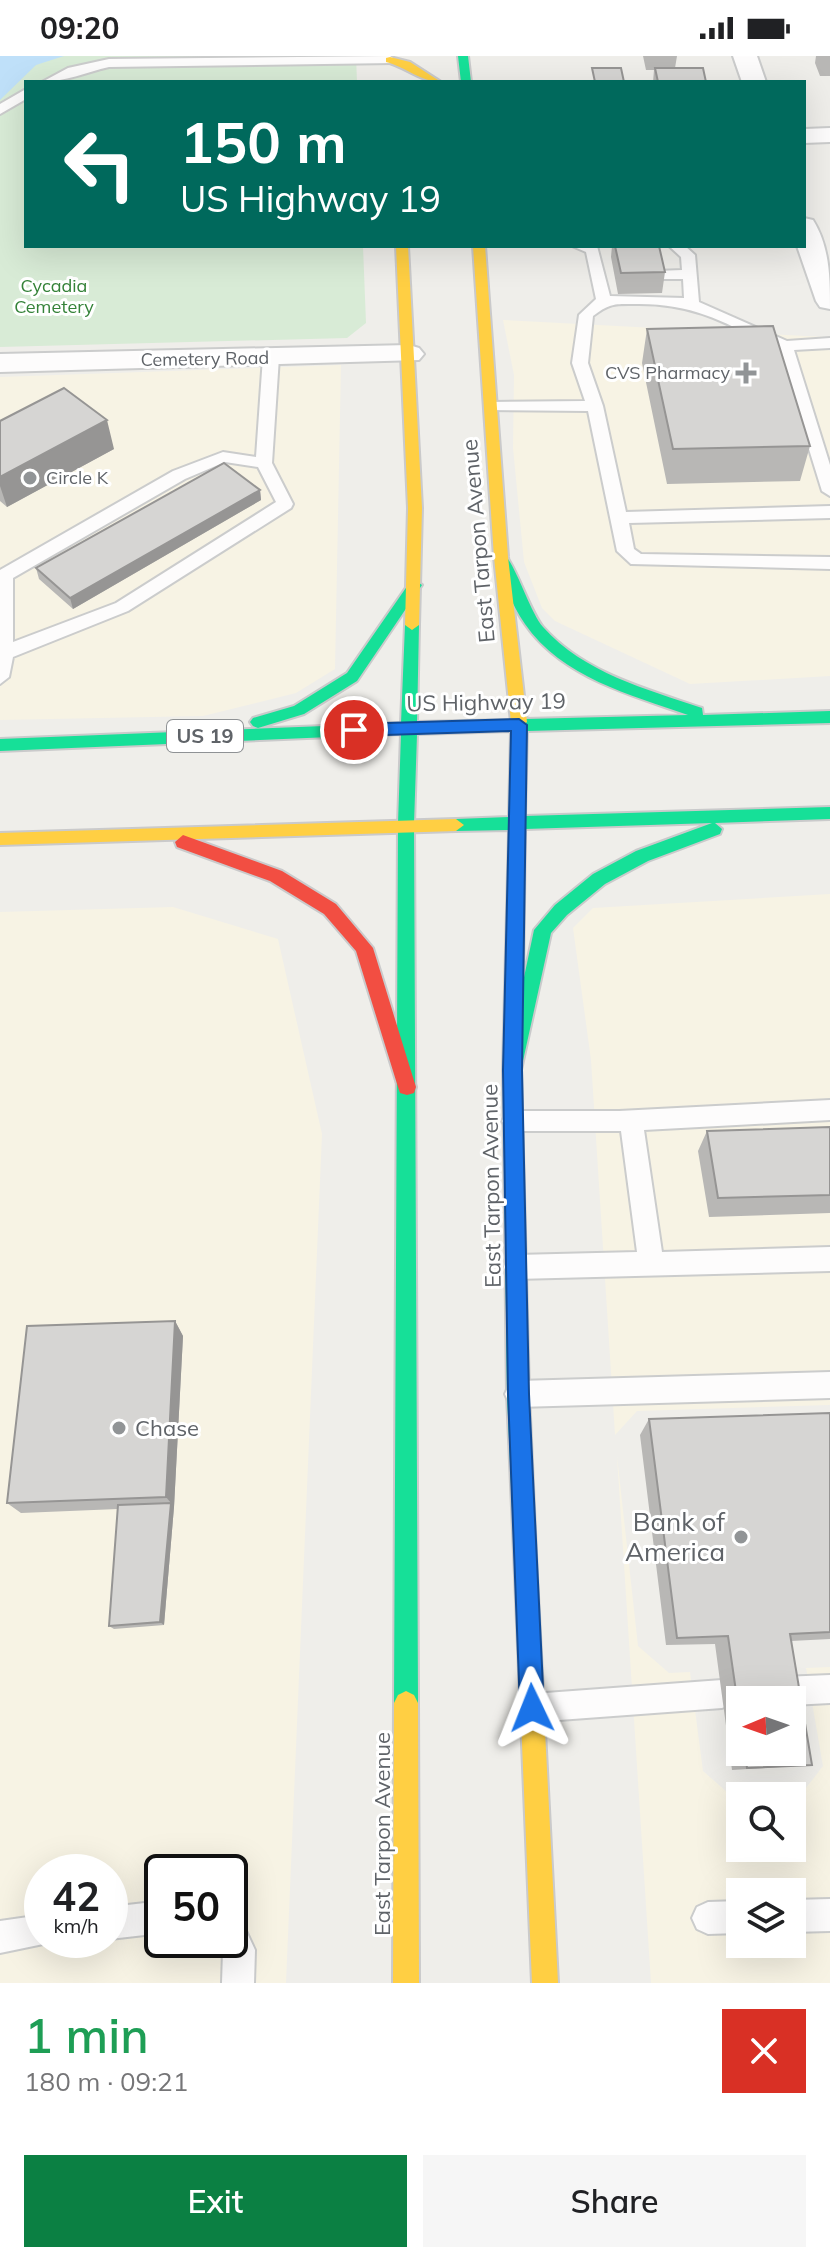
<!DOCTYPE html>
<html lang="en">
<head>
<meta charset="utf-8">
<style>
	:root { --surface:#fff; --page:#f6f6f6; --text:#202124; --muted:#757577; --accent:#0b8043 }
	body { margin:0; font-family:Mulish,sans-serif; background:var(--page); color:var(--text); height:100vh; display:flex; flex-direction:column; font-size:30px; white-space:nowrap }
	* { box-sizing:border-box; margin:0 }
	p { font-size:26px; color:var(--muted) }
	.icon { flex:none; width:44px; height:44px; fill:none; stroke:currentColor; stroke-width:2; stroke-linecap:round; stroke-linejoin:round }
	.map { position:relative; height:1927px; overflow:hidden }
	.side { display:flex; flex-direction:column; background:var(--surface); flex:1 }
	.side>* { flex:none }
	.guide { position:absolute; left:24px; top:24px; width:782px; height:168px; border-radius:0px; box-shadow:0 8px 32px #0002; background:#00695c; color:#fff; overflow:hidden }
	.needle { width:52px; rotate:268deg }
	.fabs { position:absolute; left:726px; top:1630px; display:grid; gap:16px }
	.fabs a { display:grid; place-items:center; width:80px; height:80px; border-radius:0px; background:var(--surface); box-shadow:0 8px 32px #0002; font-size:40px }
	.speed { position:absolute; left:24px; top:1798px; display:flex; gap:16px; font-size:40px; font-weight:700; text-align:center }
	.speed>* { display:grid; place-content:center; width:104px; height:104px; border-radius:50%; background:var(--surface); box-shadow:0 8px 32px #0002; line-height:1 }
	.speed small { font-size:20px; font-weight:400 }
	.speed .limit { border:4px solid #111; border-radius:12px; background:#fff; color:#111 }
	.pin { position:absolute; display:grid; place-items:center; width:68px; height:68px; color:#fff; margin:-34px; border:4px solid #fff; border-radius:50%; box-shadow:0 2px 8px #0007 }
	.me { position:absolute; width:88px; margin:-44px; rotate:358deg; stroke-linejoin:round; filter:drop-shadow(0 0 6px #0008) }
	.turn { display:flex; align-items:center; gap:28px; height:168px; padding:0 24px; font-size:36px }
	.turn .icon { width:104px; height:104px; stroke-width:2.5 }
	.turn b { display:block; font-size:56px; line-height:68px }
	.round { display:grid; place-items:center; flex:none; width:84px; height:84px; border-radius:0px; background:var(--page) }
	.headline { display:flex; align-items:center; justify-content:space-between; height:136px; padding:0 24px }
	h1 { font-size:48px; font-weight:600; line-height:60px; color:#1e9e55 }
	.primary-button { display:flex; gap:16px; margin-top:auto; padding:16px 24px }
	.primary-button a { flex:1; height:92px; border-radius:0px; background:var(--accent); color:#fff; font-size:32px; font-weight:600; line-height:92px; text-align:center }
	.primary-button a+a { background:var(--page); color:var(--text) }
	.status { display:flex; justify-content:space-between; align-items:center; height:56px; padding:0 40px; background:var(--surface); direction:ltr }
	.status svg { height:22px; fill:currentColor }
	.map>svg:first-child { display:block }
</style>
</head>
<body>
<div class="status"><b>09:20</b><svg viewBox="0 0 49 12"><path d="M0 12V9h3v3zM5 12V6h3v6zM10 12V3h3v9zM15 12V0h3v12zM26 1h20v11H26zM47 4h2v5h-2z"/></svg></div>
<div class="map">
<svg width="830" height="1927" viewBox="0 0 830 1927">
	<rect width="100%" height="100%" fill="#efeeea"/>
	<path fill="#f7f3e4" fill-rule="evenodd" d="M503 264 825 281 830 296V620L690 628 555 565 542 552 524 506 513 392 514 319Z
		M341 309 335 613 296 637 203 660 0 664V321Z
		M830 838V1349L637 1355 615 1379 591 1004 573 872 593 852Z
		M173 851 278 883 322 1078 286 1927H0V856ZM42 1816H110V1884H42ZM162 1816H230V1884H162Z
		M617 1400 638 1590 669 1617 690 1616 703 1715 736 1744 740 1743V1792H792V1741H799L823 1710 806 1612 830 1611V1927H651ZM740 1836H792V1888H740Z"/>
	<path fill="#d8ebd6" d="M0 0H356L357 26H26V190H363L366 267 347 282 0 291Z"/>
	<path fill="#bfe0f9" d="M0 0H64L36 9 0 44Z"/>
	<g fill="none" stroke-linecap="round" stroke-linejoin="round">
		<g stroke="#cbcccc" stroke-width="4">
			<path id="lane" d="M390 0 396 4 394 7 109 11C87 16 64 26 42 26L68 12 109 3Z
				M26 33V43L0 58V48Z
				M572 190H597L610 240 684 242 683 223H657L650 219 657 215 682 214 681 201 669 190H685L695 199 699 246 787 285 830 282V292L794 294 830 409V440L822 435 778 293C727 268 697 248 639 248 616 248 611 246 593 260L588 307 603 350 626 456 830 450V462L629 467 634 493 641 498 830 501V513L631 508 617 495 588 355 485 354V348L491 346 585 345 572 307 579 259 596 243 586 196Z
				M271 296 279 301 272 407 293 448 291 452 128 555 13 601 9 621 0 628V514L173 415 223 396 256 401 263 301ZM225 406 258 411 276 446 116 547 13 586V522L185 423Z
				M830 1044V1064L644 1074 662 1196 830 1191V1215L516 1223 507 1219 504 1211 507 1203 516 1199 637 1196 621 1075H514L506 1072 502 1065 506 1058 514 1055H619Z
				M830 1316V1342L518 1351 509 1347 505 1338 509 1329 518 1325Z
				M830 1619V1647L792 1649V1644H771L768 1635 772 1625 782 1621Z
				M722 1624 732 1628 736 1638 732 1648 722 1652 532 1666 522 1662 518 1652 522 1642 532 1638Z
				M830 1843V1875L792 1876V1844Z
				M162 1845V1877L110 1883V1851Z
				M740 1845V1877L708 1878 697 1873 692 1862 697 1851 708 1846Z
				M42 1859V1884L53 1886 0 1897V1865Z
				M230 1859 241 1864 255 1894 254 1927H222L223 1895 218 1884H230Z"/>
		</g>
		<g stroke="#cbcccc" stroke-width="4">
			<path id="street" d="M733 0H757L766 26H742Z
				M830 72V86L804 87V73Z
				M804 162 813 164C830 191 830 223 830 253L820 251 816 245 797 190H804Z
				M409 289 419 292 424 298 419 304 0 316V298Z"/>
		</g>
		<g stroke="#cacacb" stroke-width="4">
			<path id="fast" d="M458 0H468L471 26H461Z
				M501 496C514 502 529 555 543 571 584 617 646 633 702 652L703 659 830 655V667L527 675 525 760 830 751V763L715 767 722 773 720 778 648 805 605 828 567 859 551 877 521 1014 529 1338 537 1520 534 1528 526 1531 518 1528 515 1520 507 1338 503 1014 509 774 456 775 448 769 456 763 509 761 511 675 417 678 414 768 418 1647 414 1655 406 1659 398 1655 394 1647 398 768 401 678 0 695V683L401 667 405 569 412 564 419 569 417 666 513 664 519 660 525 663 688 659C631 639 561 621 525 568 511 548 503 524 494 501ZM712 767 636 795 593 818 555 849 534 874 523 926 525 773Z
				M415 524 422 529 357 625 304 658 258 672 253 670 250 666 253 662 294 650 347 617 410 526Z"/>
		</g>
		<g stroke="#cacacb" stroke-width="4">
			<path id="slow" d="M390 1 410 6 441 26C421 26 406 11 386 6V2Z
				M396 190H408L422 452 419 569 412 574 405 569 408 452Z
				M473 190H485L508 501 527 666 519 672 511 666 494 501Z
				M456 763 464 769 456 775 0 789V777Z
				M526 1509 534 1512 537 1520 558 1927H532L515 1520 518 1512Z
				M406 1635 414 1639 418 1647 419 1927H393L394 1647 398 1639Z"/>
		</g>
		<g stroke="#cacacb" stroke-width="4">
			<path id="jam" d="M183 779 282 815 336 848 373 892 416 1031 414 1037 407 1039 400 1037 398 1031 356 895 324 858 270 825 177 791 175 786Z"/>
		</g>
		<use href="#lane" fill="#fdfcfc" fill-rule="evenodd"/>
		<use href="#street" fill="#fdfcfc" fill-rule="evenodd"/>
		<use href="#fast" fill="#16e098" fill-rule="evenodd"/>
		<use href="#slow" fill="#ffcf43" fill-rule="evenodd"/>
		<use href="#jam" fill="#f24e42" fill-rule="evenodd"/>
	</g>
	<path fill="#b8b7b5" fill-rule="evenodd" d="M643 0H677L675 12 706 26H653L654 14H646Z
		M816 0H830V20H820L815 7Z
		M612 190H659L665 216 662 237 618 238 611 201Z
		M647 273 810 390 800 425 667 428 642 307Z
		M0 365 114 393 7 451 0 445Z
		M260 434 261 444 73 553 39 523 36 512Z
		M830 1071V1157L709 1161 698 1095 707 1075Z
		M175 1265 183 1280 174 1451 164 1569 114 1573 109 1570 118 1453 21 1457 7 1447Z
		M830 1357V1583L791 1585 812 1709 732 1714 715 1588 666 1589 640 1379 649 1363ZM740 1644 792 1696H740Z"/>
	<path fill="#969594" d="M107 364 114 393 7 451 0 430V421Z
		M260 434 261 444 73 553 70 542Z
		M175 1265 183 1280 174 1451 164 1569 160 1566 171 1447 166 1441Z"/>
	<path fill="#d6d5d3" stroke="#969594" stroke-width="2" d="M592 12H621L624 26H595Z
		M655 12H703L706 26H658Z
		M615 190H659L665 216 621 217Z
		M773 270 810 390 673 393 647 273Z
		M64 332 107 364 0 421V365Z
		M224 407 260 434 70 542 36 512Z
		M830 1071V1139L718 1142 707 1075Z
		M175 1265 166 1441 7 1447 27 1270Z
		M830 1357V1576L790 1578 812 1709 747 1712 745 1696H792V1644H740V1663L728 1580 677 1582 649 1363Z
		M171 1447 160 1566 109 1570 118 1449Z"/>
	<path fill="#1a73e8" stroke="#114b97" stroke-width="2" d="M519 663 527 669 522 1014 529 1338 544 1652 541 1661 532 1664 524 1661 520 1652 508 1338 503 1014 511 675 354 680 346 674 354 668Z"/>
	<g fill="#919496" stroke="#fff" stroke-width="3">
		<path d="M742 305h8v8h8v8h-8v8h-8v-8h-8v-8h8z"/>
		<circle cx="30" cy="422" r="8"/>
		<circle cx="119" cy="1372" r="8"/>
		<circle cx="741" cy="1481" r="8"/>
	</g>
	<g text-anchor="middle" stroke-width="6" stroke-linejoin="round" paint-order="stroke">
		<g font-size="18" fill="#348238" stroke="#fff">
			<text x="54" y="236">Cycadia<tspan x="54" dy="21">Cemetery</tspan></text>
		</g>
		<g font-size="18" fill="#5f6368" stroke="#fff">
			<text transform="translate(205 303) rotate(-1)" y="6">Cemetery Road</text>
		</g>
		<g font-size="18" fill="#5f6368" stroke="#fff" text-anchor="end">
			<text x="730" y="323">CVS Pharmacy</text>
			<text x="46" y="428" text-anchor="start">Circle K</text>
		</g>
		<rect fill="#fff" stroke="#8f9295" stroke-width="2" x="167" y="664" width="76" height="32" rx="6"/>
		<g font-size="20" font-weight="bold" fill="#5f6368">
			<text x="205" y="687">US 19</text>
		</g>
		<g font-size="22" fill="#5f6368" stroke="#fff">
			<text transform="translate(478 485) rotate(-95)" y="8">East Tarpon Avenue</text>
			<text transform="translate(486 646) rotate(-1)" y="8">US Highway 19</text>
			<text transform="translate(491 1130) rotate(-91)" y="8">East Tarpon Avenue</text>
			<text transform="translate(382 1778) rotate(-90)" y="8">East Tarpon Avenue</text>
		</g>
		<g font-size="22" fill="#5f6368" stroke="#fff" text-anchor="start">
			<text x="135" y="1380">Chase</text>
		</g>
		<g font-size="26" fill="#5f6368" stroke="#fff" text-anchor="end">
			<text x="725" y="1475">Bank of<tspan x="725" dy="30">America</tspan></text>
		</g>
	</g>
</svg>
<div class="fabs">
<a><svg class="needle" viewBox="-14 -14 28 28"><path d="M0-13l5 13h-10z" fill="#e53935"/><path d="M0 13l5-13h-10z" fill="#757577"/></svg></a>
<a><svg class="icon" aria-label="search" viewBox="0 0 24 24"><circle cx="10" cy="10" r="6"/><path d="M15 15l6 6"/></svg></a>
<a><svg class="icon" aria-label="layers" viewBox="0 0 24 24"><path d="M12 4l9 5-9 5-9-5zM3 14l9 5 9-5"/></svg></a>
</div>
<div class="speed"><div>42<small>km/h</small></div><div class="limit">50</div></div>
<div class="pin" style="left:354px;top:674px;background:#d93025"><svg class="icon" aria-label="arrive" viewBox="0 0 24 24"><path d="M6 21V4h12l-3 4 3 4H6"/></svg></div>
<svg class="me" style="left:532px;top:1652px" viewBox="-20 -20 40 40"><path d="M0-17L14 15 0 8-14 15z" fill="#1a73e8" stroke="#fff" stroke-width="4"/></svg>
<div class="guide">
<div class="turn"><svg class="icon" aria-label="left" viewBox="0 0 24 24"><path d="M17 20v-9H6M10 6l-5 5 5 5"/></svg><div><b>150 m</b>US Highway 19</div></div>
</div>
</div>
<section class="side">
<div class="headline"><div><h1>1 min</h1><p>180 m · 09:21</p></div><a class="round" style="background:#d93025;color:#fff"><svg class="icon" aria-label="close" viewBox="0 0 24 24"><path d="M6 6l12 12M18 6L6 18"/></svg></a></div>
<div class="primary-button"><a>Exit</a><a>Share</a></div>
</section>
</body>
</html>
